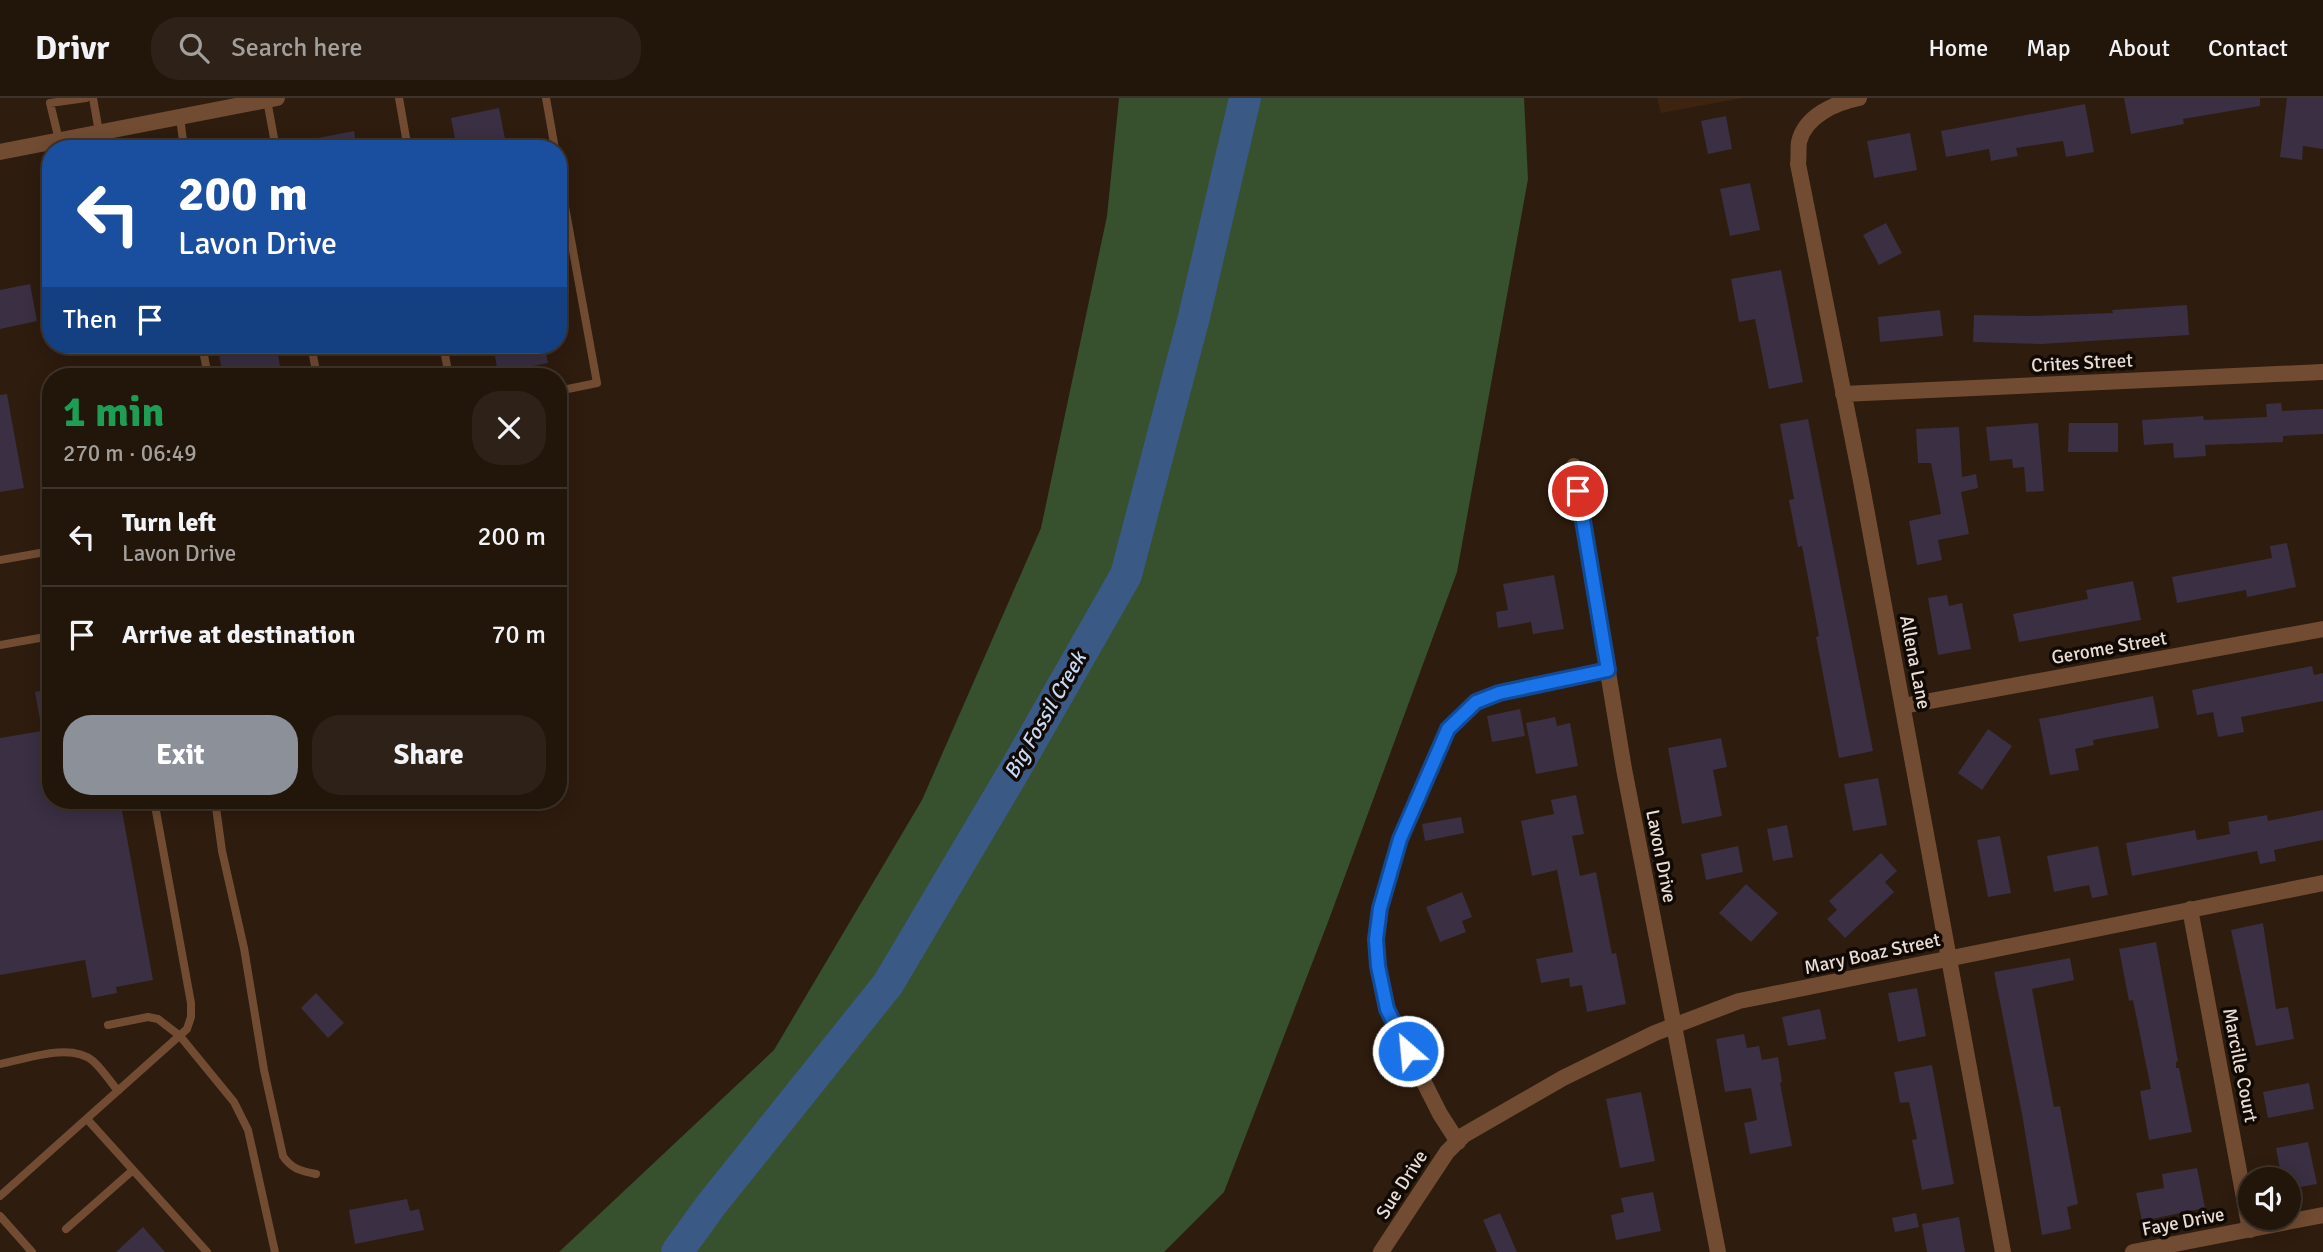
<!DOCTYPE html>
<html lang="en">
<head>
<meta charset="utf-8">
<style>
	:root { --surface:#22150a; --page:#2e2218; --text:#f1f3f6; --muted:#a29f9c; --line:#3f342b; --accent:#8c9099 }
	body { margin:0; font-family:Signika,sans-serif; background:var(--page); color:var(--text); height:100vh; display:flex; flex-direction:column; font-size:26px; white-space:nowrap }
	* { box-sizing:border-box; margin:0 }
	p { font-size:23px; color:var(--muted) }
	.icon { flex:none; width:38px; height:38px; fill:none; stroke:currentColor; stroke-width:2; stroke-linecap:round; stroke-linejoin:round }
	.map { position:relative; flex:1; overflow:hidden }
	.sheet { position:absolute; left:42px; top:270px; width:525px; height:441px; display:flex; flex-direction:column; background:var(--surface); border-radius:28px; box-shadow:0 4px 18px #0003,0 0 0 2px var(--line) }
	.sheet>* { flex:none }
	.top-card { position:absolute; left:42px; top:42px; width:525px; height:214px; border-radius:28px; box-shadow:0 4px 18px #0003,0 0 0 2px var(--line); background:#1a4fa0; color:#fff; overflow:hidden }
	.controls { position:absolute; left:2238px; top:1069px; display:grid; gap:14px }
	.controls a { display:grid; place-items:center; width:63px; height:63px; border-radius:50%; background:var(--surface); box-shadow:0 4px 18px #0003,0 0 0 2px var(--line); font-size:35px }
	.pin { position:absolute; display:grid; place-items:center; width:60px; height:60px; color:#fff; margin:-30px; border:4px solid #fff; border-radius:50%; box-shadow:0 2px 7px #0007 }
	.me { position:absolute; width:77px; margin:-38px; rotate:333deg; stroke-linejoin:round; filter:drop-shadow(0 0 5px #0008) }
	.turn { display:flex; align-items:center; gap:24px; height:147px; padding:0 21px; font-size:32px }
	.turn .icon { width:91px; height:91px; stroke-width:2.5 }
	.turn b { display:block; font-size:49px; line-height:60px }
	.then { display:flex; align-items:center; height:66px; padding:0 21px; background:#0003; gap:14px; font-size:26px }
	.round { display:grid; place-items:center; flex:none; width:74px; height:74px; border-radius:28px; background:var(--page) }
	.headline { display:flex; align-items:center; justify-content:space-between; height:119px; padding:0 21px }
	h1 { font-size:42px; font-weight:800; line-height:52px; color:#1e9e55 }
	.primary-button { display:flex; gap:14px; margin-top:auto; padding:14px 21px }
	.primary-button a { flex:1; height:80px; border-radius:28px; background:var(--accent); color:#fff; font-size:28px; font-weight:800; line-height:80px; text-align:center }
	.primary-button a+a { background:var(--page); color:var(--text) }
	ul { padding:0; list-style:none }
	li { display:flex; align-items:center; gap:21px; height:98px; padding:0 21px; border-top:2px solid var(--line) }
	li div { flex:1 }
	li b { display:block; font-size:26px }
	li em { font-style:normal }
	header { display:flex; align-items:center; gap:42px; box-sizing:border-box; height:98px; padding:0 35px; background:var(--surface); border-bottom:2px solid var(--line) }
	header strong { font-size:33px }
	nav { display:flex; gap:38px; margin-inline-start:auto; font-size:24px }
	.search { width:490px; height:63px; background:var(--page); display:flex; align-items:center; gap:18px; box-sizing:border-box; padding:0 24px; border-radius:28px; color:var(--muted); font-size:26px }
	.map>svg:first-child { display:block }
</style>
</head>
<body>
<header>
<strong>Drivr</strong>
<div class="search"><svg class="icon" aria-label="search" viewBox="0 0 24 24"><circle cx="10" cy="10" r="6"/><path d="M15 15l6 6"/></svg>Search here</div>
<nav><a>Home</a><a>Map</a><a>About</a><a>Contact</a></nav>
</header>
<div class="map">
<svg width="2323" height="1154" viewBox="0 0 2323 1154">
	<rect width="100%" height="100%" fill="#2e1c0e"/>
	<path fill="#3c2411" d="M1657 0H1742L1661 15Z"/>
	<path fill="#37502d" d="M1119 0H1524L1528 81 1457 474 1328 824 1224 1094 1164 1154H559L774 952 922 702 1041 430 1107 118Z"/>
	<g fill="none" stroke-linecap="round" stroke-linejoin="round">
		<path stroke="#3a5985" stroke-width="32" d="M677 1154 711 1107 888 886 1013 675 1126 477 1194 219 1245 0"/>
	</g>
	<path fill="#3a2f43" d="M2124 0H2260V8L2183 21 2184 26 2131 36Z
		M2287 0H2323V51L2303 48 2302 62 2280 59Z
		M2085 6 2094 54 2066 59 2063 43 2016 50 2018 58 1991 63 1989 51 1946 59 1941 33Z
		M499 10 507 51H457L451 20Z
		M1726 18 1732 51 1708 56 1701 23Z
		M354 33 357 51H299L298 44Z
		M1910 35 1917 72 1874 80 1867 43Z
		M1750 85 1760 132 1730 138 1720 91Z
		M1886 125 1902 155 1879 167 1863 137Z
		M1781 172 1803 284 1769 291 1755 221 1739 224 1731 181Z
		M30 186 37 223 0 231V192Z
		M2187 207 2189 237 2041 246 1973 244 1974 217 2030 218 2113 215 2112 212Z
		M1940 212 1943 238 1880 244 1878 219Z
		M217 247H276L282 278H223Z
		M493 247H544L548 265 498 275Z
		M7 296 24 390 0 394V297Z
		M2281 305 2282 313 2323 311V336L2283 338V344L2205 347 2206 358 2174 360 2173 345 2144 347 2142 322 2203 318 2204 322 2267 319 2266 306Z
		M1808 321 1873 653 1839 660 1816 539 1819 538 1802 448 1798 449 1789 402 1794 401 1780 326Z
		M2038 325 2044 393 2026 394 2024 369 2013 370 2012 361 1990 363 1986 329Z
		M2069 325H2118V354H2068Z
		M1959 329 1962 379 1976 376 1978 390 1961 394 1969 436 1938 442 1942 462 1917 467 1909 423 1941 416 1931 365H1918L1916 331Z
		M2287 445 2296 489 2247 499 2246 492 2177 505 2172 479 2272 460 2270 448Z
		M1554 477 1564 531 1533 536 1531 524 1498 530 1496 514 1508 512 1503 486Z
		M2133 483 2141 522 2019 544 2013 516 2088 501 2086 492Z
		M1947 497 1949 508 1962 505 1971 551 1938 557 1928 500Z
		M2312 568 2314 577 2323 575V603L2241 619 2244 634 2218 639 2213 614 2197 617 2192 592Z
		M51 591V702H120L153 882 116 889 117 895 92 900 85 862 0 877V640L42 633 35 594Z
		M2153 598 2159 630 2093 642 2094 647 2075 651 2079 672 2050 677 2039 621Z
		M1520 611 1525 638 1492 644 1487 618Z
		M1555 619 1557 628 1570 625 1578 668 1536 676 1526 625Z
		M1988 631 2012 648 1982 692 1958 675Z
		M1721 640 1727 669 1713 672 1722 718 1682 726 1668 650Z
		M1878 680 1887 727 1853 733 1844 686Z
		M1576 697 1584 736 1572 738 1580 778 1596 774 1612 856 1616 855 1626 906 1587 914 1582 887 1570 889 1569 880 1541 885 1536 861 1573 854 1557 772 1532 778 1521 723 1554 716 1551 702Z
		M2323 712V742L2274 752 2276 763 2260 766 2257 753 2132 778 2126 745 2195 732 2197 742 2230 736 2228 724 2267 717 2268 723Z
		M1461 719 1464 735 1425 743 1422 726Z
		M1787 727 1793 759 1773 763 1767 731Z
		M2000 738 2011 795 1988 799 1977 742Z
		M1738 748 1743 774 1706 782 1701 756Z
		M2098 748 2108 797 2092 800 2089 787 2054 794 2047 758Z
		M1881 755 1897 773 1885 784 1894 794 1845 840 1827 821 1837 812 1829 803Z
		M1746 786 1778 815 1751 844 1719 815Z
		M1462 794 1472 819 1462 823 1466 834 1440 844 1426 809Z
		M2263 825 2276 911 2288 909 2294 941 2256 948 2231 832Z
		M2156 844 2178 963 2176 964V970H2179L2192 1034 2149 1042 2140 993 2151 991 2133 902 2129 903 2119 851Z
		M2070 860 2074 882 2032 891 2054 1009 2060 1008 2078 1106 2067 1109 2071 1131 2042 1137 2022 1016 1994 874Z
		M1917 890 1926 938 1898 944 1888 895Z
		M316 895 344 925 328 940 301 910Z
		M1820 911 1826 941 1788 948 1782 919Z
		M1744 936 1747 950 1759 948 1762 962 1778 959 1782 984 1780 985 1792 1048 1750 1056 1744 1025 1757 1022 1751 990 1725 994 1716 941Z
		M1932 967 1954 1086 1922 1092 1912 1042 1917 1041 1909 1004 1900 1005 1894 974Z
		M2309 985 2314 1011 2268 1020 2263 994Z
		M1641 994 1655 1063 1620 1070 1606 1001Z
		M2308 1044 2317 1086 2289 1091V1082H2282L2276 1050Z
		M2197 1070 2205 1110 2142 1123 2136 1095 2164 1090 2162 1076Z
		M1653 1094 1661 1133 1616 1142 1611 1117 1624 1114 1621 1100Z
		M407 1101 410 1113 419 1111 424 1132 355 1146 349 1112Z
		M1500 1115 1517 1154H1497L1483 1122Z
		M1916 1115 1919 1129 1895 1134 1892 1120Z
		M1959 1119 1965 1154H1927L1922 1126Z
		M143 1129 165 1154H116Z"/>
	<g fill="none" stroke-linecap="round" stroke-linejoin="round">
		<path stroke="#714c32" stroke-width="8" d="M93 0 99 34
			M399 0 408 51
			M546 0 555 51
			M267 2 276 51
			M59 42 50 5 86 0
			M177 51 183 43 180 19
			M558 70 597 285 558 293
			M202 247 208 278
			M311 247 317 278
			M443 247 449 278
			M0 462 51 453
			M0 547 51 538
			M215 702 222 753 244 850 264 972 283 1058C291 1071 302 1073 316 1076
			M108 927 148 919 158 921 180 938 234 1004 248 1032 275 1154
			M0 966C26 961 71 944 93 963 102 971 110 983 118 993
			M87 1021 207 1154
			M0 1098 187 931 191 919V905L154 702
			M0 1118 32 1154
			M66 1131 133 1072"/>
		<path stroke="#714c32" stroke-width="16" d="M1859 0C1835 5 1805 18 1799 44 1798 51 1799 59 1798 66L1861 383 2003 1154
			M0 54 277 0
			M1843 296 2323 274
			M1574 368 1624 671 1718 1154
			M1903 608 2323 531
			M2190 811 2250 1132
			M1458 1044 1440 1016 1387 911 1378 868 1376 841 1380 810 1400 741 1448 630 1476 604 1499 595 1608 572
			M1381 1154 1447 1054 1464 1037 1563 980 1655 935 1739 903 2323 785
			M2133 1154 2323 1117"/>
	</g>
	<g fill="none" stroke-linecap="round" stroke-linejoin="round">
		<g stroke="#114b97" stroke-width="18">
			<path id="route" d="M1408 953 1387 911 1378 868 1376 841 1380 810 1400 741 1448 631 1476 604 1499 595 1608 572 1578 393"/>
		</g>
		<use href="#route" stroke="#1a73e8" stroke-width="12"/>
	</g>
	<g text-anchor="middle" stroke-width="7" stroke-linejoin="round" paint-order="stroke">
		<g font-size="19" fill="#e8dcd3" stroke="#110904">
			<text transform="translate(2082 264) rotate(-3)" y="7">Crites Street</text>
			<text transform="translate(2109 549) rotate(-10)" y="7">Gerome Street</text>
			<text transform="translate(1916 564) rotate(79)" y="7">Allena Lane</text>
			<text transform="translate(1662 758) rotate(79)" y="7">Lavon Drive</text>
			<text transform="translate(1872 855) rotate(-12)" y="7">Mary Boaz Street</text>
			<text transform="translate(2241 967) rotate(79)" y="7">Marcille Court</text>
			<text transform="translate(1401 1086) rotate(-57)" y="7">Sue Drive</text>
			<text transform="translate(2183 1123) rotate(-11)" y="7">Faye Drive</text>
		</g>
		<g font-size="21" font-style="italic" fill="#c6daf7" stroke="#110904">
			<text transform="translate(1045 617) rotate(-60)" y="7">Big Fossil Creek</text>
		</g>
	</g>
</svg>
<div class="controls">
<a><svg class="icon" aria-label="sound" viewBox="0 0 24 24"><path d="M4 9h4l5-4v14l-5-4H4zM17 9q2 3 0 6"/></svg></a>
</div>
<div class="pin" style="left:1578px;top:393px;background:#d93025"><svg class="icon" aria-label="arrive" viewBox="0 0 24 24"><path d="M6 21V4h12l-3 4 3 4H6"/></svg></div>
<svg class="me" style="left:1408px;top:953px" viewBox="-20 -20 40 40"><circle r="17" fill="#1a73e8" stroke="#fff" stroke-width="3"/><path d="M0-11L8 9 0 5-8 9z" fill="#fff"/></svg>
<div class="top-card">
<div class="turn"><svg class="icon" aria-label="left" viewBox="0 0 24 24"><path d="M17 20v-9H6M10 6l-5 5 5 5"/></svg><div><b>200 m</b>Lavon Drive</div></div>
<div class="then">Then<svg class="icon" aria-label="arrive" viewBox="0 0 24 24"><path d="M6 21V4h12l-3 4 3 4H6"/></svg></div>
</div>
<section class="sheet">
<div class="headline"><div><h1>1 min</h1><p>270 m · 06:49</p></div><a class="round"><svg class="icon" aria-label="close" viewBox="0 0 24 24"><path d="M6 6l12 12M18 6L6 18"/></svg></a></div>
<ul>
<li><svg class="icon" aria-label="left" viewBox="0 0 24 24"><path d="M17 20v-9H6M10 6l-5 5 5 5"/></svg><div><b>Turn left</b><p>Lavon Drive</p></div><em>200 m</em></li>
<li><svg class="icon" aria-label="arrive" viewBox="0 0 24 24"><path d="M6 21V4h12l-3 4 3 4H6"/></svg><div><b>Arrive at destination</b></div><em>70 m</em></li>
</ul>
<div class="primary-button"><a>Exit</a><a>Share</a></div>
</section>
</div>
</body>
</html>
